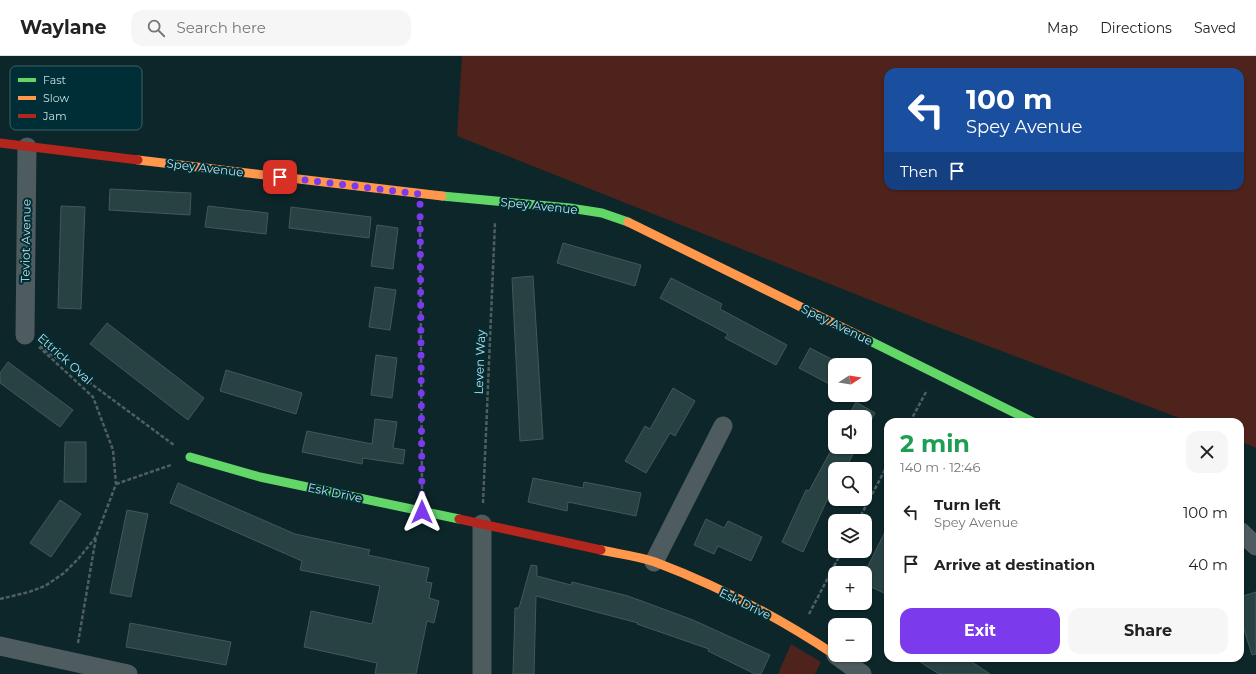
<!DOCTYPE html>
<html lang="en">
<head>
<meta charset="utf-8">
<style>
	:root { --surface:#fff; --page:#f6f6f6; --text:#222; --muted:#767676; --line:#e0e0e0; --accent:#7c3aed }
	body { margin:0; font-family:Montserrat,sans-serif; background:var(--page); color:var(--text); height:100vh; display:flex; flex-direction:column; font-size:15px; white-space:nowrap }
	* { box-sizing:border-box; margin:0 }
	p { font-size:13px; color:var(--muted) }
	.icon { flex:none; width:22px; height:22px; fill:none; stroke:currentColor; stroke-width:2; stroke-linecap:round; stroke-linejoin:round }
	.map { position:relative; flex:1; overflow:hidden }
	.panel { position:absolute; left:884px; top:362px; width:360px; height:244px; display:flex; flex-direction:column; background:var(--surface); border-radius:12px; box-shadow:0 1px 3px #0004 }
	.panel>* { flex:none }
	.hud { position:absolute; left:884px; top:12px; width:360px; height:122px; border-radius:12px; box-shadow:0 1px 3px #0004; background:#1a4fa0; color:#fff; overflow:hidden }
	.needle { width:26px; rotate:78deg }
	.controls { position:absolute; left:828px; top:302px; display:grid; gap:8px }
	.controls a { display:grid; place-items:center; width:44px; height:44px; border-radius:8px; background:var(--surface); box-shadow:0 1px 3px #0004; font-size:20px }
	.pin { position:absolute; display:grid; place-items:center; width:34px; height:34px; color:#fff; margin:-17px; border-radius:8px; box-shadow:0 2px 6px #0006 }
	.me { position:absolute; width:44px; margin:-22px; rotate:0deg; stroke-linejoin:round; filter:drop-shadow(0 0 3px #0008) }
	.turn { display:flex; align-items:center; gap:14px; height:84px; padding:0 16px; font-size:18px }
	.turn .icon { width:52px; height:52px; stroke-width:2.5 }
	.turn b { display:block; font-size:28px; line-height:34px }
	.then { display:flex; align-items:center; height:38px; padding:0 16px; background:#0003; gap:8px; font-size:15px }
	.round { display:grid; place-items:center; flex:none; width:42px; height:42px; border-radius:12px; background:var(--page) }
	.overview { display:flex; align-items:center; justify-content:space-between; height:68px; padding:0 16px }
	h1 { font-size:24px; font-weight:700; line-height:30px; color:#1e9e55 }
	.button { display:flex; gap:8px; margin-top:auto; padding:8px 16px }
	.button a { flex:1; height:46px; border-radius:12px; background:var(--accent); color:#fff; font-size:16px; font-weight:700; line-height:46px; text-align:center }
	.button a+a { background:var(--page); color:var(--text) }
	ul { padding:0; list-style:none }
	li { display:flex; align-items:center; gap:12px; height:52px; padding:0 16px }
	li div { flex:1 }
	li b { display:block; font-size:15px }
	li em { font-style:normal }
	header { display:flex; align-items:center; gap:24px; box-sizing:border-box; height:56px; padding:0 20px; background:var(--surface); border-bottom:1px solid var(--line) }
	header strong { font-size:19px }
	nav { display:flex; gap:22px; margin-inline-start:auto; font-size:14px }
	.search { width:280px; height:36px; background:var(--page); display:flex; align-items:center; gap:10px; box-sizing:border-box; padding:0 14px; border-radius:12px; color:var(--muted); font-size:15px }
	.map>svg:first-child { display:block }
</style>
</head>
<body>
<header>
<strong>Waylane</strong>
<div class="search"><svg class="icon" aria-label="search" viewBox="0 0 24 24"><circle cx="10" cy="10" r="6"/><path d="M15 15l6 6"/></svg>Search here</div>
<nav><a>Map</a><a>Directions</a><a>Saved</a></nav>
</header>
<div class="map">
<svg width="1256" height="618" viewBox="0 0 1256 618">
	<rect width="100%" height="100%" fill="#0d2629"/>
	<path fill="#4e231b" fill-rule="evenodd" d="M462 0H1256V392L1240 385V366H1190L938 271 457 80ZM888 16H1240V130H888Z
		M791 588 821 606 815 618H778Z"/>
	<path fill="#284142" stroke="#425859" d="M110 133 191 137 190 159 109 154Z
		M61 150 85 151 81 253 58 252Z
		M208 150 268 157 266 178 205 171Z
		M291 151 371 161 369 182 289 172Z
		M377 169 398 172 393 213 371 210Z
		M563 187 641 209 635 230 557 207Z
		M533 220 543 383 520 385 512 222Z
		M671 222 722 248 720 253 787 289 776 309 725 282 728 278 660 242Z
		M375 231 396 234 390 274 369 271Z
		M107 267 204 342 188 364 90 288Z
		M810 292 835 305V331L799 312Z
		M376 299 397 302 392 342 371 339Z
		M8 306 73 354 60 371 0 327V317Z
		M226 314 302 337 296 358 220 335Z
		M673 332 695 345 675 380 670 377 646 417 625 405 645 370 650 373Z
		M856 346 875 357 865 376V361H848Z
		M375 363 397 366 393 392 405 394 403 408 363 402 362 408 302 396 307 375 372 388Z
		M65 386H86V426H64Z
		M835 387V391H857L845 413H835V427L803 496 782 486 806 434 809 435Z
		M533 422 583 432 584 426 641 437 636 460 568 446 567 455 528 446Z
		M178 427 295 478 370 494 368 499 429 512 426 526 432 527 429 542 439 545 434 567 427 565 416 618H375L377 607 304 591 311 555 372 568 380 530 300 514 302 505 170 447Z
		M60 444 81 458 51 501 30 487Z
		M127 454 148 458 131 541 110 537Z
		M706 463 724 472 728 465 762 481 751 505 718 490 714 498 694 489Z
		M888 470V539L865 528V516Z
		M531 509 537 510V520L571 529 572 526 628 540 693 564 770 599 761 618H755L708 595 709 593 637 568 638 567 536 540 534 618H513L515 552H519Z
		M1256 536V598L1252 599 1240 560V541Z
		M130 567 231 586 226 609 126 591Z
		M914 602H966L990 618H939Z"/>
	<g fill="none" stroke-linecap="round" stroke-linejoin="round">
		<path stroke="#4f5e60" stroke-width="2.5" stroke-dasharray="4 2" stroke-linecap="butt" d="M420 159 422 434
			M40 290 174 389
			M910 366 926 336
			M116 428 171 409
			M483 447 495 166
			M858 465 888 408
			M0 543 29 536 45 530 64 517 79 502 96 481 116 428 113 394 93 341 39 291
			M809 558 842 495
			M78 587 96 481"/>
		<path stroke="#4e5c5f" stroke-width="19" d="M25 279 27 91
			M482 468V618
			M1240 475 1256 490
			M654 506 723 370
			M0 590 128 618
			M836 599 862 618"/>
		<path stroke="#63d668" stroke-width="9" d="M442 140 570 152 602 157 628 166
			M868 284 1033 366
			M190 401 260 421 459 463"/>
		<path stroke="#ff974d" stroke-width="9" d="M138 104 442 140
			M628 166 868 284
			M601 494C619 498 638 500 655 506 716 529 781 563 835 599"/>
		<path stroke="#b3261e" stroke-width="9" d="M0 87 138 104
			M459 463 601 494"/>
	</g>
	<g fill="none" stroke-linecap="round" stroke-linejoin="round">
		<path stroke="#7c3aed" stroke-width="7" stroke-dasharray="0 12.6" d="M280 121 420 138 422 456"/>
	</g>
	<g text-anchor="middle" stroke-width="4" stroke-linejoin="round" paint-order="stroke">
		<g font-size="12" fill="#c3dfe5" stroke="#002e36">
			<text transform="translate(205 112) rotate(7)" y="4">Spey Avenue</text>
			<text transform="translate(539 150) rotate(6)" y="4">Spey Avenue</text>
			<text transform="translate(26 185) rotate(-89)" y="4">Teviot Avenue</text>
			<text transform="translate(837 269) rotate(26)" y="4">Spey Avenue</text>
			<text transform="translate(65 303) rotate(42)" y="4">Ettrick Oval</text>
			<text transform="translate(480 306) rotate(-88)" y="4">Leven Way</text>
			<text transform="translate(335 437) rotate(12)" y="4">Esk Drive</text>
			<text transform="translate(745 548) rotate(26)" y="4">Esk Drive</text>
		</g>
	</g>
	<rect x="10" y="10" width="132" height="64" rx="6" fill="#002e36" stroke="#3a636b" stroke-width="1"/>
	<rect x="18" y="22" width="18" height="4" fill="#63d668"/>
	<rect x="18" y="40" width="18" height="4" fill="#ff974d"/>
	<rect x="18" y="58" width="18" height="4" fill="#b3261e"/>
	<g font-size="11" fill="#c3dfe5">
		<text x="43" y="28">Fast</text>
		<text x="43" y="46">Slow</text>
		<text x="43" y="64">Jam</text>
	</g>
</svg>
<div class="controls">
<a><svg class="needle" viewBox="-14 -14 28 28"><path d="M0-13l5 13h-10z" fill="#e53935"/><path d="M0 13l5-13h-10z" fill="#767676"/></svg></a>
<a><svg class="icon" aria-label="sound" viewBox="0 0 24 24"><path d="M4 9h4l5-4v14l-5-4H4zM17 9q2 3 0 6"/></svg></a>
<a><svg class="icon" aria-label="search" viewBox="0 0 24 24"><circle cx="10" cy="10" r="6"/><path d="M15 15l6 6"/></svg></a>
<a><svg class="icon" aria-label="layers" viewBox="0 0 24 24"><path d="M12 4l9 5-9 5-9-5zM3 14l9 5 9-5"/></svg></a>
<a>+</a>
<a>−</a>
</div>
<div class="pin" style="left:280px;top:121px;background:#d93025"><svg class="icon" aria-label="arrive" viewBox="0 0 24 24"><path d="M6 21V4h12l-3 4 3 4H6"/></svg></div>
<svg class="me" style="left:422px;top:456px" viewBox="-20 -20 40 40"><path d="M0-17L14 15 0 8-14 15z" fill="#7c3aed" stroke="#fff" stroke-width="4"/></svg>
<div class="hud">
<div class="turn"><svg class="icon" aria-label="left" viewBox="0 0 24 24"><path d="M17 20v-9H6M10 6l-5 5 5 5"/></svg><div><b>100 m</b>Spey Avenue</div></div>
<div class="then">Then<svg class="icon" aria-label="arrive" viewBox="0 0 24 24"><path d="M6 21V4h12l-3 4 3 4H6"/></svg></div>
</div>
<section class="panel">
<div class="overview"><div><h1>2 min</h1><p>140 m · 12:46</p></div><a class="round"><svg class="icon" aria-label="close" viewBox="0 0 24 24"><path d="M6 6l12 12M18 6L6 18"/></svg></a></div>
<ul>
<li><svg class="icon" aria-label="left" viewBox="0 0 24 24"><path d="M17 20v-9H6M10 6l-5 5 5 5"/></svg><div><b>Turn left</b><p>Spey Avenue</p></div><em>100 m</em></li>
<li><svg class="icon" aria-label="arrive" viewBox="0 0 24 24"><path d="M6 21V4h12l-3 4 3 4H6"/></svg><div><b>Arrive at destination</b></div><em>40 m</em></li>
</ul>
<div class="button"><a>Exit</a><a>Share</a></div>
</section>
</div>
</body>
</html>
